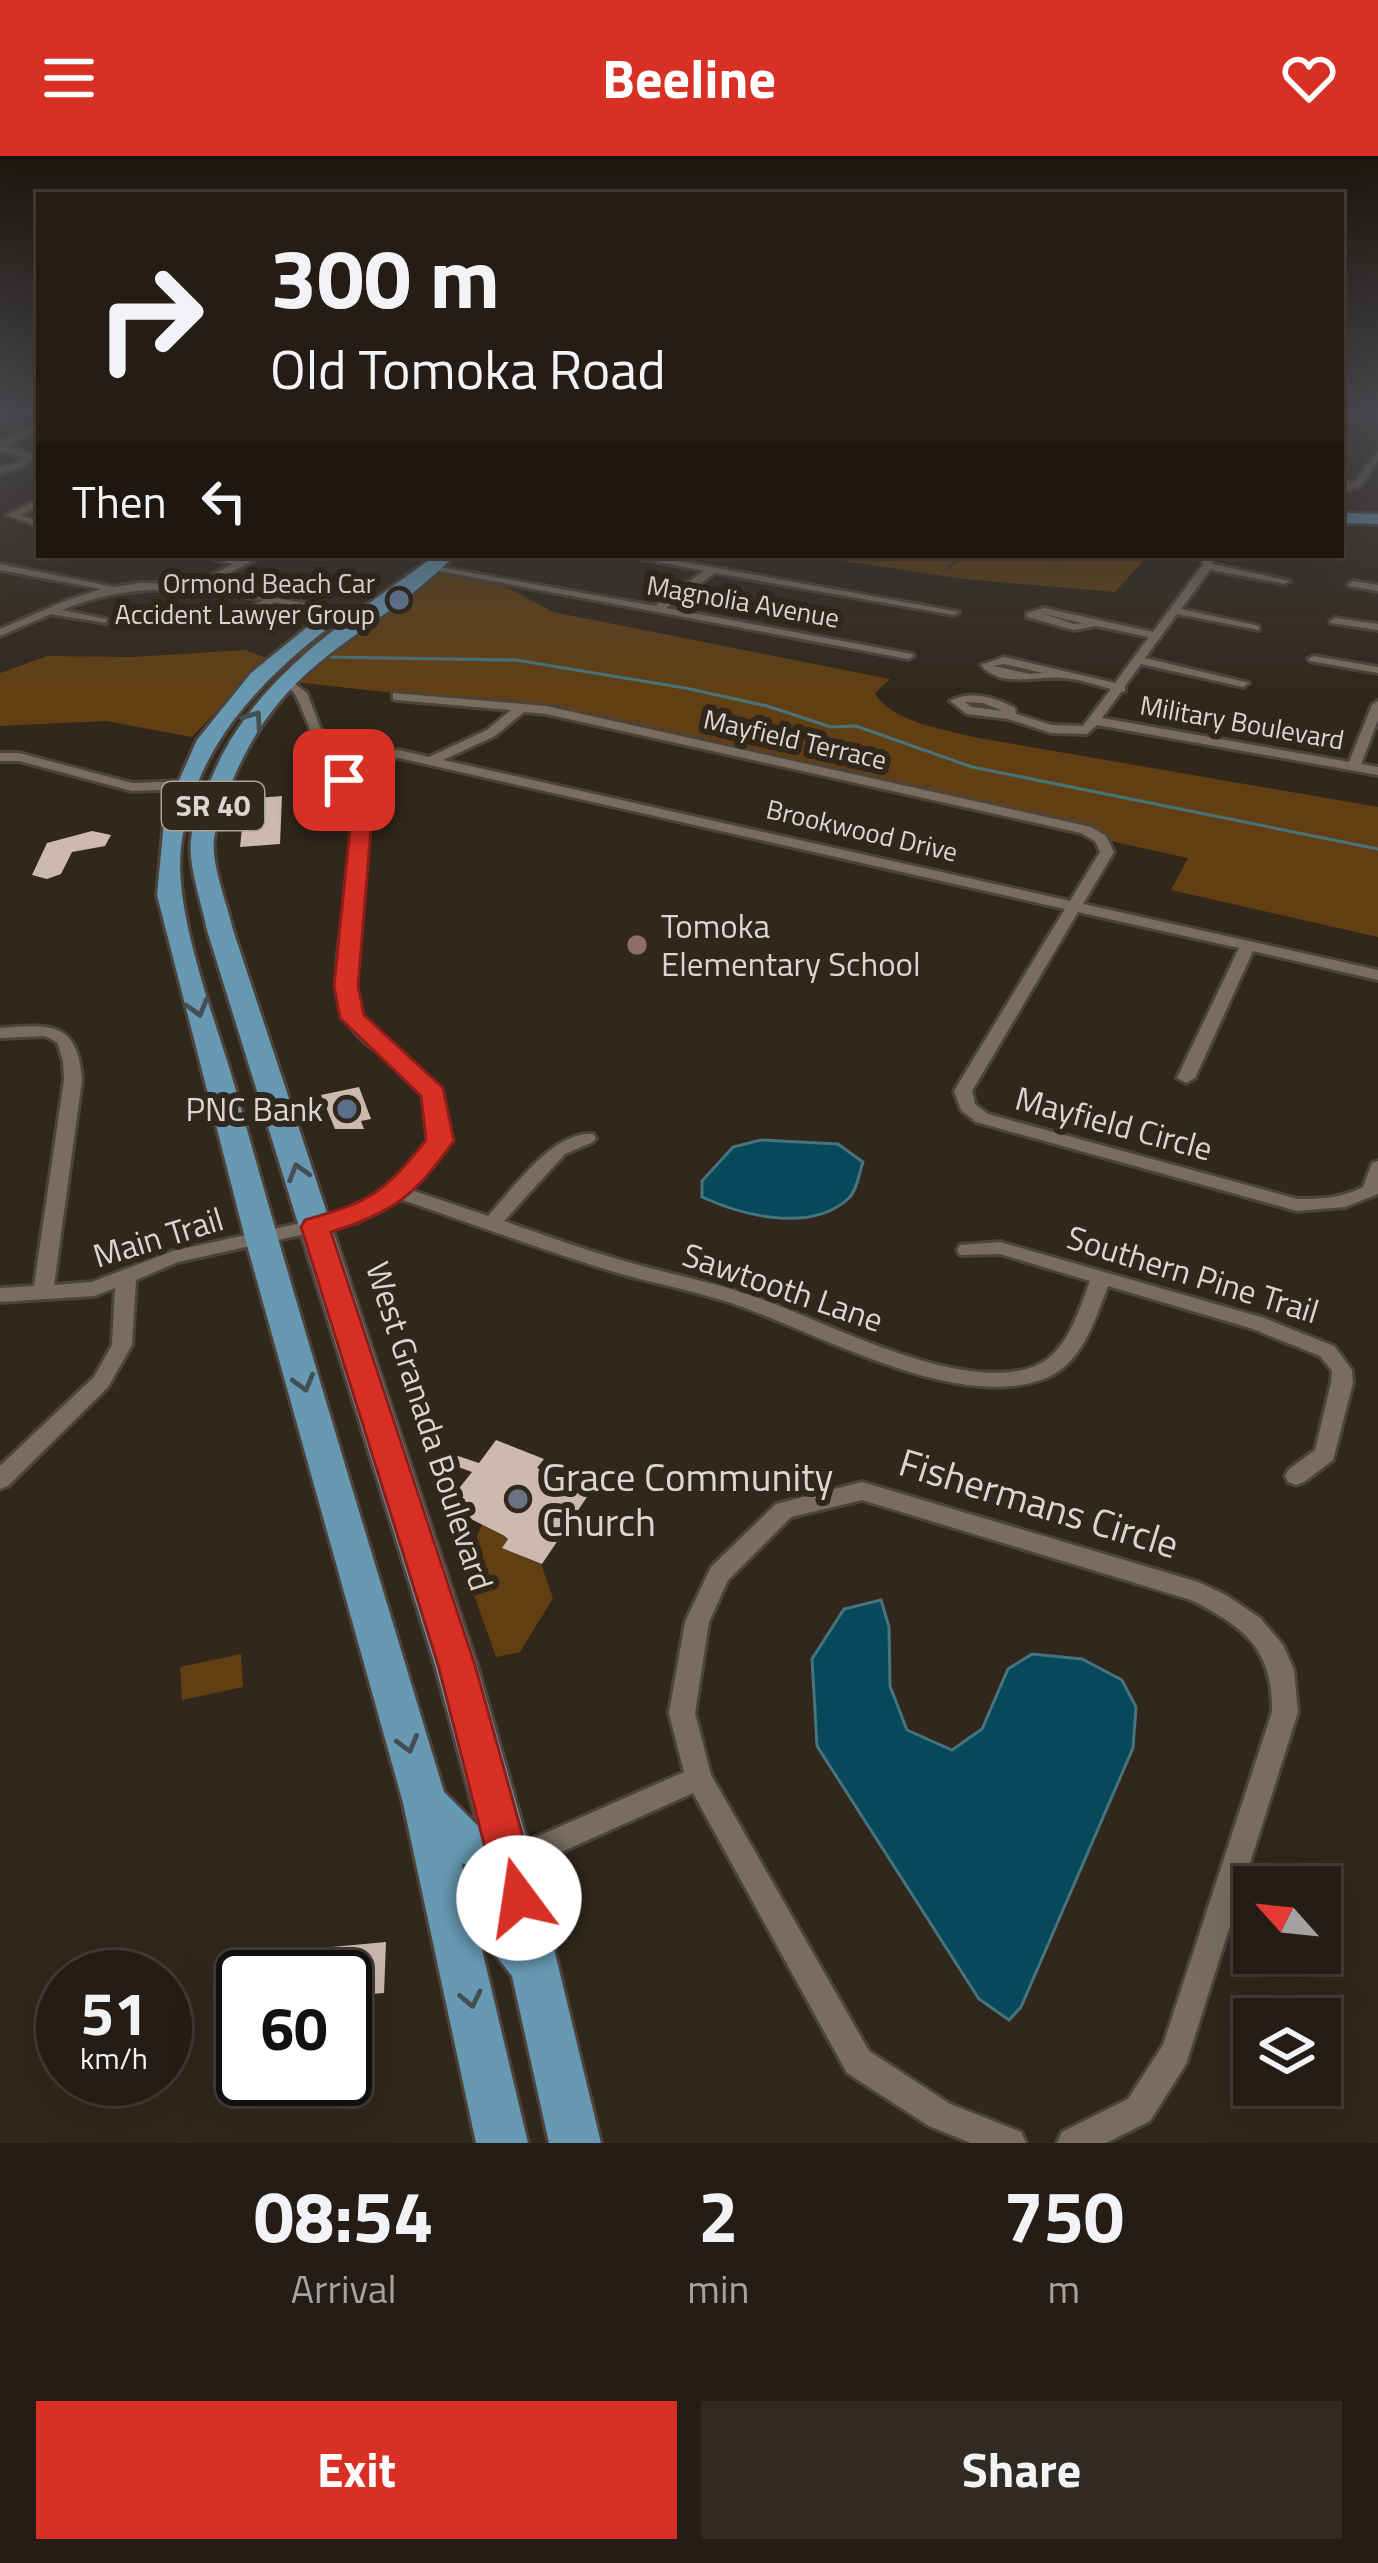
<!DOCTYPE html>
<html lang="en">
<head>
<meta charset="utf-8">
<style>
	:root { --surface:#251d15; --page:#312a22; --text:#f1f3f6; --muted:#a3a2a0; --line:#423b34; --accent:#d93025 }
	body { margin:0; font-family:"Titillium Web",sans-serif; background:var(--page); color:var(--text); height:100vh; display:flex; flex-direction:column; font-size:45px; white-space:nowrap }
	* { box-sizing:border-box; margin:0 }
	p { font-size:39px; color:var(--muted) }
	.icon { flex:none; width:66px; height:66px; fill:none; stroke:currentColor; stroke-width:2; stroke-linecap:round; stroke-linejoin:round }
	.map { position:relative; height:1987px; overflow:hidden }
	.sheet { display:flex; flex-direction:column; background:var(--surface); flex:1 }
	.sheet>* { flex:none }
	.banner { position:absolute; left:36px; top:36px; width:1308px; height:366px; border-radius:0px; box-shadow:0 12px 48px #0002,0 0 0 3px var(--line); background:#251d15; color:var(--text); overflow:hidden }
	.needle { width:78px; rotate:297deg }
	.fabs { position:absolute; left:1233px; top:1710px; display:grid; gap:24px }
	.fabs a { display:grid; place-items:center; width:108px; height:108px; border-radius:0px; background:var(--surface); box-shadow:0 12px 48px #0002,0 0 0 3px var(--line); font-size:60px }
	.speed { position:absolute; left:36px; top:1794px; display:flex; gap:24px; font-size:60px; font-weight:700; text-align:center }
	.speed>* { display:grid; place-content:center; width:156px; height:156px; border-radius:50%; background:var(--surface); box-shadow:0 12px 48px #0002,0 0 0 3px var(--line); line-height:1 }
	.speed small { font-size:30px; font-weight:400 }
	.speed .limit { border:6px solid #111; border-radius:18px; background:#fff; color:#111 }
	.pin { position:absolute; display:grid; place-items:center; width:102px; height:102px; color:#fff; margin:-51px; border-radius:24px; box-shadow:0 6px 18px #0006 }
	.me { position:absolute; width:132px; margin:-66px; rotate:346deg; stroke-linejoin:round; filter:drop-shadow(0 0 9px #0008) }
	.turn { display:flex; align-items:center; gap:42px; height:252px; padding:0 36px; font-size:54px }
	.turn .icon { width:156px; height:156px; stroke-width:2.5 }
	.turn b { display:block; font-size:84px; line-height:102px }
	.then { display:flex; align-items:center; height:114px; padding:0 36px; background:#0003; gap:24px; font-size:45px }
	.eta { display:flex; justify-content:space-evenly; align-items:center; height:204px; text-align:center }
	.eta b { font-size:72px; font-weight:700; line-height:84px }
	.button { display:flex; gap:24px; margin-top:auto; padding:24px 36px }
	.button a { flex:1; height:138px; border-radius:0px; background:var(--accent); color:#fff; font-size:48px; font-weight:700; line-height:138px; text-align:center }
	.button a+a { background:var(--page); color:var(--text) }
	header { display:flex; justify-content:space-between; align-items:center; height:156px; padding:0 36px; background:var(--accent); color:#fff; font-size:54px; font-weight:700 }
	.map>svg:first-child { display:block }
</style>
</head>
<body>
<header><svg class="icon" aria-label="menu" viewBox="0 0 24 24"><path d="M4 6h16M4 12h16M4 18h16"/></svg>Beeline<svg class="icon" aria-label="heart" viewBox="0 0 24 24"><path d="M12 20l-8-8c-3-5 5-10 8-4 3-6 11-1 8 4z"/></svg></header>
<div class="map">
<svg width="1378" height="1987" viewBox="0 0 1378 1987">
	<rect width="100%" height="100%" fill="#31271c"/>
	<path fill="#613f12" d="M803 399H960L942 418 965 399 1096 404 1105 399H1149L1115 436 964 423Z
		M431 415 506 431 553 456 890 523 875 537C891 566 944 573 973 581L1378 651V781L1171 734 1188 702 1101 683 1086 674 546 554 286 525Z
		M245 494 267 502 192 581 106 565 0 570V517L47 500 134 501Z
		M512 1366 502 1379 508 1383 502 1392 541 1408 553 1442 520 1496 496 1501 464 1411 482 1368Z
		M241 1498 243 1531 182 1544 180 1511Z"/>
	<path fill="#07495a" stroke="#47737d" stroke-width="3" d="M761 984 838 988 863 1006C859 1018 857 1034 849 1042 812 1077 743 1060 702 1041V1025L733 991Z
		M881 1444 889 1471 890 1530 907 1574 952 1594 982 1573 1008 1513 1032 1498 1082 1503 1122 1524 1136 1551 1133 1592 1021 1851 1009 1864 979 1843 817 1590 812 1503 844 1453Z"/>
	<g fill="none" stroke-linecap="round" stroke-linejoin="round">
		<path stroke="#47737d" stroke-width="3" d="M326 501 516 504 685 532 767 550 831 571 856 570 972 611 1378 693"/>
	</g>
	<path fill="#ccbab1" d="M282 640 280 688 240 691 244 654 256 653 257 642Z
		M92 675 111 679 105 690 72 696 61 718 47 723 32 719 47 687Z
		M359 931 371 963 361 965 364 973H335L321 939Z
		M496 1284 544 1303 537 1312 593 1332 542 1408 502 1392 508 1383 503 1379 445 1350 472 1316 442 1305 446 1296 479 1307Z
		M386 1786 384 1837 345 1840V1821H286L288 1795Z"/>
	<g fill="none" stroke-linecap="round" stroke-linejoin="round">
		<g stroke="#4c433a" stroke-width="6">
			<path id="minor" d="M39 267V273L4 290 32 298V302L24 311 0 317V311L18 307 23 301 0 295V286Z
				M1378 296V305L1361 330 1341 335V329L1355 326Z
				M39 343V350L20 359 39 365V371L7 359Z
				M197 399 241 404 250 399H263L208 429 346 455 341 458 274 446 242 466 237 463 238 461 263 444C193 431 129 426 62 454L106 463V467L51 458 0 480V473L65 445 101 433 0 414V408L114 431 140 427 194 428 233 408Z
				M623 399H645L959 456 954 459 715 417 666 452 912 498 914 500 908 503 423 412 428 409 655 450 704 415Z
				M1041 399H1073C1066 404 1048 404 1041 399Z
				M1204 399H1214L1212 408 1290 425 1285 428 1210 414 1181 453 1259 470V474L1177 458 1145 502 1249 527 1243 531 1141 508 1125 530V535L1121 536 1102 562 1349 606 1372 549 1378 545V564L1361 608 1378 611V619L1097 569 1087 578 1051 577 1008 563 967 558 950 545C971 534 994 541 1015 552L1016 558 1052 569 1083 570 1111 533C1096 529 1079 523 1063 522 1039 519 1000 533 981 509L1004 501 1115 527 1149 481 1096 470 1074 474 1027 461V457L1044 452 1153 476 1202 410ZM1044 458 1082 467 1074 468ZM1004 508 1043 517 1030 518 994 510ZM965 546 983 547 1003 555 971 551Z
				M1353 425 1378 429V435L1349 430 1348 428Z
				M1335 462 1378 468V474L1331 467 1330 465Z
				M1314 500 1378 511V517L1310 505 1308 503Z
				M286 521 307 537 320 571 339 602 399 594 429 601 487 574 511 554 397 544 393 543V537L546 550 1091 671 1106 680 1114 696 1083 748 1378 814V824L1253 795 1195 922 1186 927 1177 922 1239 792 1078 756 972 935 975 948 988 958 1297 1043C1321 1043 1342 1042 1363 1031L1372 1007 1378 1005V1038L1345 1051 1297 1055 976 966 961 954 954 935 1065 753 399 602 343 609C394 692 342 759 356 844 364 890 421 901 440 940 447 954 447 970 449 985L411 1034 488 1060C514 1032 552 975 593 978L596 982 593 986 565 998 504 1065C547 1080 591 1096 635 1108 673 1119 712 1126 750 1139 824 1164 953 1236 1030 1212 1066 1201 1078 1157 1090 1125L1000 1098 960 1099 957 1094 960 1089 1000 1086 1264 1162 1334 1190 1352 1214 1353 1227 1333 1304 1304 1326 1296 1329 1288 1326 1285 1320 1288 1314 1315 1294 1331 1227 1332 1215 1320 1200 1250 1172 1108 1130C1094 1166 1081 1211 1041 1224 952 1254 819 1177 734 1148 696 1135 657 1128 618 1117 545 1095 473 1068 400 1043L355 1067 178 1106 136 1124 132 1189 108 1231 8 1330 0 1333V1310L94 1221 112 1189 115 1132 94 1140 0 1146V1132L34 1130 64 924 63 905 57 886 45 880 0 882V872C50 868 78 865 82 924L54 1129 92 1126 173 1095 342 1058 392 1032 431 984C430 969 429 953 422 939 405 903 354 894 342 853 323 788 367 717 350 651 344 627 329 607 317 587 309 574 300 545 294 537 290 532 284 529 280 525ZM524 556 546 558 1081 677 1095 685 1100 696 1070 745 443 604 495 580Z
				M0 597H19L132 627 186 625 193 629 186 633 132 635 19 605H0Z
				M862 1326 1198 1426 1226 1439 1260 1462 1283 1489 1294 1514 1298 1556 1186 1908 1150 1965 1106 1987H1057L1062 1976 1128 1943 1163 1889 1272 1556C1273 1492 1244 1471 1191 1444L862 1344 791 1361 728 1424 709 1466 695 1557 711 1619 869 1895 950 1948 1021 1976 1026 1987H971L929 1970 847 1917 693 1637 510 1719 500 1715 496 1706 500 1697 684 1616 669 1557 685 1466 711 1411 776 1348Z"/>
		</g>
		<g stroke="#4c433a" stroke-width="6">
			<path id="primary" d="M1341 357 1378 358V368L1341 367Z
				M436 399H455C376 480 292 496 238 612 229 632 217 660 214 683 211 709 227 747 233 774L477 1509 533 1706 601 1987H549L512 1820 478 1777 528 1987H476L403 1647 245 1082 157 739 165 656 197 584 251 517 316 464H328V472C255 529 193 595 181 691 173 759 218 870 237 938 302 1172 374 1404 444 1636L478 1670 435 1509 207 774C202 747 188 710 191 684 192 670 201 653 205 640 242 527 345 466 436 399ZM462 1707 490 1720 493 1731 463 1715Z"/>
		</g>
		<use href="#minor" fill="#786d60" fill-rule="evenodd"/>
		<use href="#primary" fill="#6799b3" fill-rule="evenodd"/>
	</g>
	<defs><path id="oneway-chevron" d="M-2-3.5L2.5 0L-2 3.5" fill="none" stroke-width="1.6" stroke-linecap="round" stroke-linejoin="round" transform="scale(3)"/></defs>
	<g stroke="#444f51">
		<use href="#oneway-chevron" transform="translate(254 563) rotate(-55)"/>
		<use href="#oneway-chevron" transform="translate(198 852) rotate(74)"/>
		<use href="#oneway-chevron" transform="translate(298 1016) rotate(-107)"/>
		<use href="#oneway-chevron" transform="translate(304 1227) rotate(74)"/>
		<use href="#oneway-chevron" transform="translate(408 1588) rotate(74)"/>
		<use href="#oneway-chevron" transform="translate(471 1843) rotate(78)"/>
	</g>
	<linearGradient id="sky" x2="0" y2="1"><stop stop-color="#1b150f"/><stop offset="0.48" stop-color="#48474b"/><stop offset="1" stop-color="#48474b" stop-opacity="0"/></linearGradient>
	<rect width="1378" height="536" fill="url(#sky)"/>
	<path fill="#d93025" stroke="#8d1f18" stroke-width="3" d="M344 618 354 624 371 673 358 830 364 859 443 932 454 985C415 1039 395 1056 331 1076L475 1509 540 1742 534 1756 519 1762 504 1756 498 1742 438 1509 301 1071 305 1064C371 1045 383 1038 426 984L421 940 340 862 334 830 350 673 334 624Z"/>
	<g fill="#5c6f8a" stroke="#31271c" stroke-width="4.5">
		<circle cx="399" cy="444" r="12"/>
		<circle cx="347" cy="953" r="12"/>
	</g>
	<circle fill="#8d6e63" stroke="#31271c" stroke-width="4.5" cx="637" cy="789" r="12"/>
	<circle fill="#6b7280" stroke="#31271c" stroke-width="4.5" cx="518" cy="1343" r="12"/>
	<g text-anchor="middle" stroke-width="12" stroke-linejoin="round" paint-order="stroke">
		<g font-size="27" fill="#ddd6cf" stroke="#31271c" text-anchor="end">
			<text x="375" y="437">Ormond Beach Car<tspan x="375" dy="31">Accident Lawyer Group</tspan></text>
		</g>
		<g font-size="27" fill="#ddd6cf" stroke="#31271c">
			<text transform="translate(743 446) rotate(10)" y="9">Magnolia Avenue</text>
			<text transform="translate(1242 567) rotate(10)" y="9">Military Boulevard</text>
			<text transform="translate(795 584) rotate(13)" y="9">Mayfield Terrace</text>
			<text transform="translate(862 675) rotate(13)" y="9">Brookwood Drive</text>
		</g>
		<rect fill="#31271c" stroke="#a9a299" stroke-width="3" x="162" y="626" width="102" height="48" rx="9"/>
		<g font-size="30" font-weight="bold" fill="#ddd6cf">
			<text x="213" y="660">SR 40</text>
		</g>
		<g font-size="33" fill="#ddd6cf" stroke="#31271c" text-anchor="start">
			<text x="661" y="782">Tomoka<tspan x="661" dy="38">Elementary School</tspan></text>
			<text x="323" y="965" text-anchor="end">PNC Bank</text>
		</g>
		<g font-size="33" fill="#ddd6cf" stroke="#31271c">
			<text transform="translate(1114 967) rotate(15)" y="12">Mayfield Circle</text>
			<text transform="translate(158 1081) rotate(-17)" y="12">Main Trail</text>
			<text transform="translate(1193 1118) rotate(17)" y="12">Southern Pine Trail</text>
			<text transform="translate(783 1131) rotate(19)" y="12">Sawtooth Lane</text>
			<text transform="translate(430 1270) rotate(72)" y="12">West Granada Boulevard</text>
		</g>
		<g font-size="39" fill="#ddd6cf" stroke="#31271c" text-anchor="start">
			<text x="542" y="1335">Grace Community<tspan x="542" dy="45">Church</tspan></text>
		</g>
		<g font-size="39" fill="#ddd6cf" stroke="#31271c">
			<text transform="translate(1039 1347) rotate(17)" y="14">Fishermans Circle</text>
		</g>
	</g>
</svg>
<div class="fabs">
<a><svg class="needle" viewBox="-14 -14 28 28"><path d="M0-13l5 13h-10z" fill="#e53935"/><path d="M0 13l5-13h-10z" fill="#a3a2a0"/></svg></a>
<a><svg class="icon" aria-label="layers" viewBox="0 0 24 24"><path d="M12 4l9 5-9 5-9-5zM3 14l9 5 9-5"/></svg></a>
</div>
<div class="speed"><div>51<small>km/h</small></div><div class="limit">60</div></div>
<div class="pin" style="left:344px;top:624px;background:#d93025"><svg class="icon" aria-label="arrive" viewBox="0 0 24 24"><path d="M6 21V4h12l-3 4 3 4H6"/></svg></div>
<svg class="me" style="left:519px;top:1742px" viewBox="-20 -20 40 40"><circle r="19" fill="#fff"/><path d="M0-13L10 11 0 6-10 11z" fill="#d93025"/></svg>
<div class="banner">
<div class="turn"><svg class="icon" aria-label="right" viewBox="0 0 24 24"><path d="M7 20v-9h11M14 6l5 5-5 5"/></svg><div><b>300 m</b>Old Tomoka Road</div></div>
<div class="then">Then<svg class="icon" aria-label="left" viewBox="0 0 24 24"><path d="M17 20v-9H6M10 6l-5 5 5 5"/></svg></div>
</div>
</div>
<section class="sheet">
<div class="eta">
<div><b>08:54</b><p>Arrival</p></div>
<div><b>2</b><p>min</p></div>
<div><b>750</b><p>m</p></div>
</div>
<div class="button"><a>Exit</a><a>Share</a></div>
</section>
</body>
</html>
